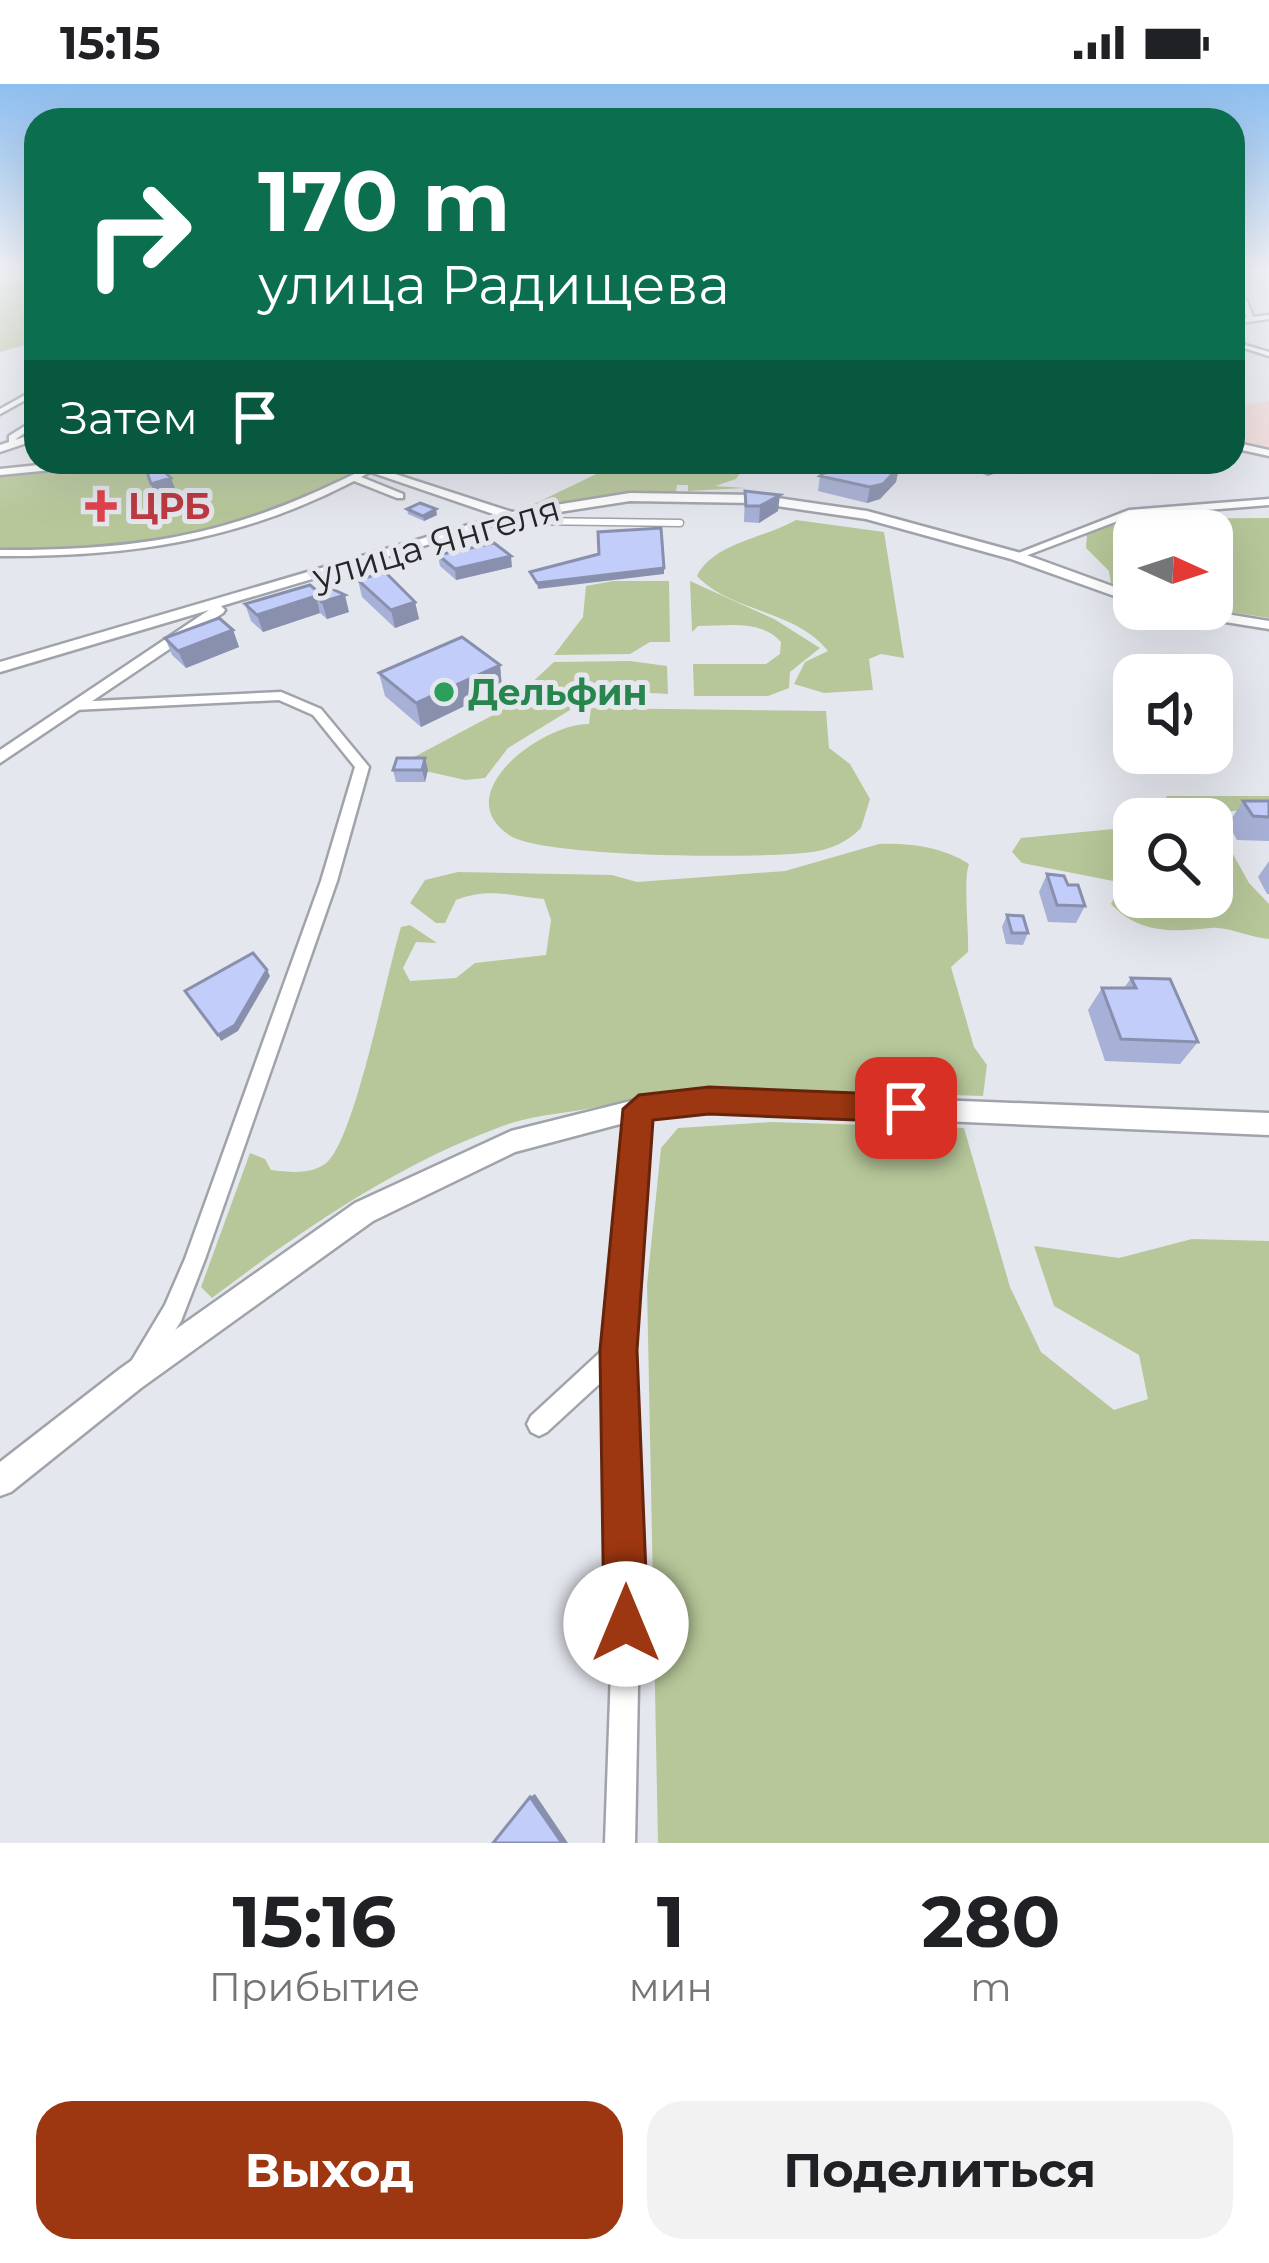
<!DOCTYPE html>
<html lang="ru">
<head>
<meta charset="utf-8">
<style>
	:root { --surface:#fff; --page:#f2f2f2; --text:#202124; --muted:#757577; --accent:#9d3711 }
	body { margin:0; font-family:Montserrat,sans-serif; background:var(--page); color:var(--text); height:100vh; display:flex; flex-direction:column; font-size:45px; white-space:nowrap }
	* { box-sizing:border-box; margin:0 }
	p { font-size:39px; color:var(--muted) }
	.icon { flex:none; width:66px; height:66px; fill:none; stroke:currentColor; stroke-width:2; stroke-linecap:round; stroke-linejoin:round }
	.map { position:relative; height:1759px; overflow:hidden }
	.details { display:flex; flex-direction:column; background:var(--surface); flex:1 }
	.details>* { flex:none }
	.guide { position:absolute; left:24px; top:24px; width:1221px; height:366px; border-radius:36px; box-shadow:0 12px 48px #0002; background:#0b6e4f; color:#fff; overflow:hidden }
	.needle { width:78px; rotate:93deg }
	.tools { position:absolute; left:1113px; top:426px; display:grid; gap:24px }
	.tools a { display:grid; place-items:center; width:120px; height:120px; border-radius:24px; background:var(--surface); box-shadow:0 12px 48px #0002; font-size:60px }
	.pin { position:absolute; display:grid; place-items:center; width:102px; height:102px; color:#fff; margin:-51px; border-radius:24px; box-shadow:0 6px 18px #0006 }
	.me { position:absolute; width:132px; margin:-66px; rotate:0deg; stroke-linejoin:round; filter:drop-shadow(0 0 9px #0008) }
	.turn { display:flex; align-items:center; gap:42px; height:252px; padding:0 36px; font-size:54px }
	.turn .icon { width:156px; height:156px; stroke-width:2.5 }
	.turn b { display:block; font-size:84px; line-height:102px }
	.then { display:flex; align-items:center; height:114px; padding:0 36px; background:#0003; gap:24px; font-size:45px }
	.eta { display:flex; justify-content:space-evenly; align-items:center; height:204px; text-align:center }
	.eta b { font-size:72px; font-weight:700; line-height:84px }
	.action { display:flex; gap:24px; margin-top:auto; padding:24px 36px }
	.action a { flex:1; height:138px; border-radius:36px; background:var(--accent); color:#fff; font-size:48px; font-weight:700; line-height:138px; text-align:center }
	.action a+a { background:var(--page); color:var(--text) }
	.status { display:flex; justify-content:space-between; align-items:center; height:84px; padding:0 60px; background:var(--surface); direction:ltr }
	.status svg { height:33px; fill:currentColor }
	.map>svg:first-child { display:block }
</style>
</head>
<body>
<div class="status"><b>15:15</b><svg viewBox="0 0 49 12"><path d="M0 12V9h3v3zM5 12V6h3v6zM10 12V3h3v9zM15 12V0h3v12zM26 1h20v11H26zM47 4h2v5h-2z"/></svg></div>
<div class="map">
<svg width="1269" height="1759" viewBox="0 0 1269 1759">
	<rect width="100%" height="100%" fill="#e5e7ef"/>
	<path fill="#f1d6d4" d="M1269 317V365L1233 358V322Z"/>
	<path fill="#b7c799" d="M0 185H36V258L0 268Z
		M156 378H329L363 388C240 450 137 471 0 466V393Z
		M747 378 736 395 715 402 746 404 688 407V401H677L676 408 534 420 615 381Z
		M1269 434V534L1212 525V447H1134V509L1111 500 1109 487 1086 464 1087 450 1132 435Z
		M796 436 884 448 904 574 881 570 869 575 873 606 824 609 794 600 805 578 828 567C795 525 732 529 697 492 713 459 765 454 796 436Z
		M613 497H669L670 558H650L630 570 554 571 583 533 586 502Z
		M690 497 774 535 820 564 790 588 789 604 768 612H694L693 580H766L780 570 781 558C761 535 726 542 698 542L692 548Z
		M630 577 667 582 668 610 528 602 554 578Z
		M529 612 570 616V626L508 664 485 694 465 696 399 681Z
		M591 624 826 627 829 664 850 680 870 715 861 744C847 758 832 765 812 768 766 775 541 774 509 751 447 709 544 639 589 640Z
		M1167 712H1269V725L1215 728 1214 736 1249 799 1269 820V855C1251 854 1226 842 1211 844 1173 848 1139 850 1111 820L1117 808 1113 797 1022 779 1012 768 1021 754 1134 743V813H1212V735H1169L1163 719Z
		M879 760C911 759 942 763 969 780 963 795 969 848 968 868L951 883 974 963 987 981 983 1012 738 1004 617 1018 620 1030 605 1034 601 1022C568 1030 533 1030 500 1043 394 1082 302 1146 212 1214L201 1203 250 1069 265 1075 271 1086C289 1088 309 1091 325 1080 354 1061 387 887 401 843L410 841 437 859 416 858 403 884 410 897 456 894 475 879 546 871 551 836 544 815C511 812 489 803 456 816L445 839H436L410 819 425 796 458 788 612 791 637 798 785 787Z
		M772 1038 964 1044 1010 1203 1041 1268 1114 1326 1148 1315 1139 1271 1054 1222 1034 1162 1119 1174 1192 1155 1269 1157V1759H658L647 1201 661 1064 678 1044Z"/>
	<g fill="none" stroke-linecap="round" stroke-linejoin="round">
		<g stroke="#a1a3ab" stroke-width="9">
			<path id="pedestrian" d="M534 437 680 439"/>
		</g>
		<g stroke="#a1a3ab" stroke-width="5">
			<path id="minor" d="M1233 208 1247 217 1253 233 1269 231V235L1233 240 1245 261 1269 268V272L1238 262 1233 250V236L1247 234 1242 219 1233 213Z
				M36 305V310L0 330V325Z
				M36 335V341L16 355 15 362H9V352Z
				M1233 358 1269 366V372L1233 364Z
				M369 378H377V384L361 393 403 410V414H397L354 397C239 457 129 473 0 472V466C145 467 238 450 368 383Z
				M1269 415V421L1131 432 1020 474 1011 472 1129 426Z
				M281 608 321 625 369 683 337 797 205 1175 181 1237 148 1289 140 1292 132 1289 129 1281 165 1221 185 1175 321 797 355 683 313 631 279 616 74 626 68 622 74 618Z
				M639 1017 646 1019 648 1025 630 1266 640 1499 635 1759H605L614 1499 609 1291 547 1348 539 1352 531 1348 527 1340 531 1332 608 1261 630 1025 632 1019Z"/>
		</g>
		<g stroke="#a1a3ab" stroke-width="5">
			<path id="tertiary" d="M36 349V356L0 368V361Z
				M68 378H109L103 381 0 391V385Z
				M341 378H358L512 428 630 409 756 411 867 427 1021 469 1134 510V519L1011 475 866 435 756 419 630 417 514 435 221 522 225 526 223 529 0 679V666L209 526 0 588V578L499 432Z
				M1162 525H1196L1269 537V545L1169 529Z
				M709 1007 1269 1029V1051L709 1027 639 1035 515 1068 373 1137 141 1304 11 1408 0 1412V1378L121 1284 355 1119 511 1047 639 1015Z"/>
		</g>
		<use href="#pedestrian" stroke="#fff" stroke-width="6"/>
		<use href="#minor" fill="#fff" fill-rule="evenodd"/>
		<use href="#tertiary" fill="#fff" fill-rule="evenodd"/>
	</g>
	<path fill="#a7b0d6" d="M956 378H1023L1022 381 987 392Z
		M899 383 896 398 880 415 867 419 818 407 820 392Z
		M745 407 778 427 759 439 744 438Z
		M407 425 437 431 424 437 408 430Z
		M1123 448H1134V490L1116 464Z
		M438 471 512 483 456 496 440 482Z
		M358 496 415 518 419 535 395 544 362 513Z
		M317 507 349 528 327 535 320 529 263 548 251 537 245 520Z
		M233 546 239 563 186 584 172 571 165 554Z
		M500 581 502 604 421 643 385 612 379 589Z
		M425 674 428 686 425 698H396L393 686Z
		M1243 717H1269V757L1237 756 1228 740Z
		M1269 777V810H1267L1258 793Z
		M1047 790 1068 801 1085 822 1076 839 1048 838 1039 808Z
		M1007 831 1028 849 1023 861 1006 860 1002 843Z
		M1131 894 1198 958 1180 980 1105 977 1088 926 1102 904H1124Z"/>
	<path fill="#8890ae" d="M991 378H1023L1022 381 987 392Z
		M899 383 896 398 880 415 867 419 870 403Z
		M171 394 179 415 159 421 151 400Z
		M780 411 778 427 759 439 760 422Z
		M436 425 437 431 424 437 423 432Z
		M511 472 512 483 456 496 455 485Z
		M664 484V490L538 505 537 499Z
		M345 511 349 528 327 535 322 518Z
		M316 512 320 529 263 548 257 531Z
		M415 518 419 535 395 544 391 526Z
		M233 546 239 563 186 584 178 567Z
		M500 581 502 604 421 643 416 619Z
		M425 674 428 686 425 698 422 686Z
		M267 886 270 892 238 947 221 957 218 951Z
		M535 1710 568 1759H562L530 1713Z"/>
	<path fill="#c2cdf9" stroke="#8890ae" stroke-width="3" d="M841 378H876L899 383 883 400 870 403 820 392Z
		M160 384 171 394 151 400 147 388Z
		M745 407 780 411 760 422H746Z
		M420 419 436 425 423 432 407 425Z
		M661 444 664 484 537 499 530 488 599 470 598 448Z
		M1123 448H1134V465Z
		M494 459 511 472 455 485 438 471Z
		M385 488 415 518 391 526 358 496Z
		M310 501 317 507 328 503 345 511 322 518 316 512 257 531 245 520Z
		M219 534 233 546 178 567 165 554Z
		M462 553 500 581 416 619 379 589Z
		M397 674H425L422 686H393Z
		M1243 717H1269V733L1253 732Z
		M1047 790 1064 792 1068 801H1078L1085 822 1057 821Z
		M1007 831 1023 832 1028 849H1012Z
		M253 869 267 886 235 941 218 951 185 907Z
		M1131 894 1170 895 1198 958 1121 955 1102 904H1136Z
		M530 1713 562 1759H493Z"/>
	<linearGradient id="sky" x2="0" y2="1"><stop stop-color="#8dbef0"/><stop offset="0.43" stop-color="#f3f4f8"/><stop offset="1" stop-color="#f3f4f8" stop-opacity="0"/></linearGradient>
	<rect width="1269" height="431" fill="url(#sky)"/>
	<path fill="#9d3711" stroke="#66240b" stroke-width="3" d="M709 1003 906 1011 921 1024 906 1038 709 1030 653 1036 637 1266 648 1540 642 1555 626 1562 611 1555 604 1540 600 1266 623 1025 639 1011Z"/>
	<path fill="#e0444e" stroke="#e5e7ef" stroke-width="4.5" d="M95 404h12v12h12v12h-12v12h-12v-12h-12v-12h12z"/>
	<circle fill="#2e9e5b" stroke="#e5e7ef" stroke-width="4.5" cx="444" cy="608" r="12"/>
	<g text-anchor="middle" stroke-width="10" stroke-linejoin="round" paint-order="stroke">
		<g font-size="36" font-weight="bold" fill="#be3a42" stroke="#e5e7ef" text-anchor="start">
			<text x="128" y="435">ЦРБ</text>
		</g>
		<g font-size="36" fill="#262629" stroke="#e5e7ef">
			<text transform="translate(436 458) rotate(-16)" y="13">улица Янгеля</text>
		</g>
		<g font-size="36" font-weight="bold" fill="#27864d" stroke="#e5e7ef" text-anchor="start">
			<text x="468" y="621">Дельфин</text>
		</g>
	</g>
</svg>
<div class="tools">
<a><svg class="needle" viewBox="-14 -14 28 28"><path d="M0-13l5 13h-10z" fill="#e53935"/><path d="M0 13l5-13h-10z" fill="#757577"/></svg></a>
<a><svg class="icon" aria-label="sound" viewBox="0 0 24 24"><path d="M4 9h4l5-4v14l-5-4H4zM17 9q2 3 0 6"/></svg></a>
<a><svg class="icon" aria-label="search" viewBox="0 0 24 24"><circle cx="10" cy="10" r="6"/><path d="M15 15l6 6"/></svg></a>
</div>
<div class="pin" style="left:906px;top:1024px;background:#d93025"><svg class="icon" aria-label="arrive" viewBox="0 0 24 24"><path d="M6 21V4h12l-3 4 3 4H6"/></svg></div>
<svg class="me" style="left:626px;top:1540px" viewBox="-20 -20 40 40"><circle r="19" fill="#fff"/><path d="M0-13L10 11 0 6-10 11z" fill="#9d3711"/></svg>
<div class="guide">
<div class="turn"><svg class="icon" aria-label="right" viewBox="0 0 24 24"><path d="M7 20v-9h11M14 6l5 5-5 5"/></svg><div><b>170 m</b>улица Радищева</div></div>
<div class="then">Затем<svg class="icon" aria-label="arrive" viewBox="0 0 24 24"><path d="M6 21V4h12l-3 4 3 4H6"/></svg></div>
</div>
</div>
<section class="details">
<div class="eta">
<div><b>15:16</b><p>Прибытие</p></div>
<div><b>1</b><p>мин</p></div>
<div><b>280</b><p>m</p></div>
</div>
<div class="action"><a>Выход</a><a>Поделиться</a></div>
</section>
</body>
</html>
